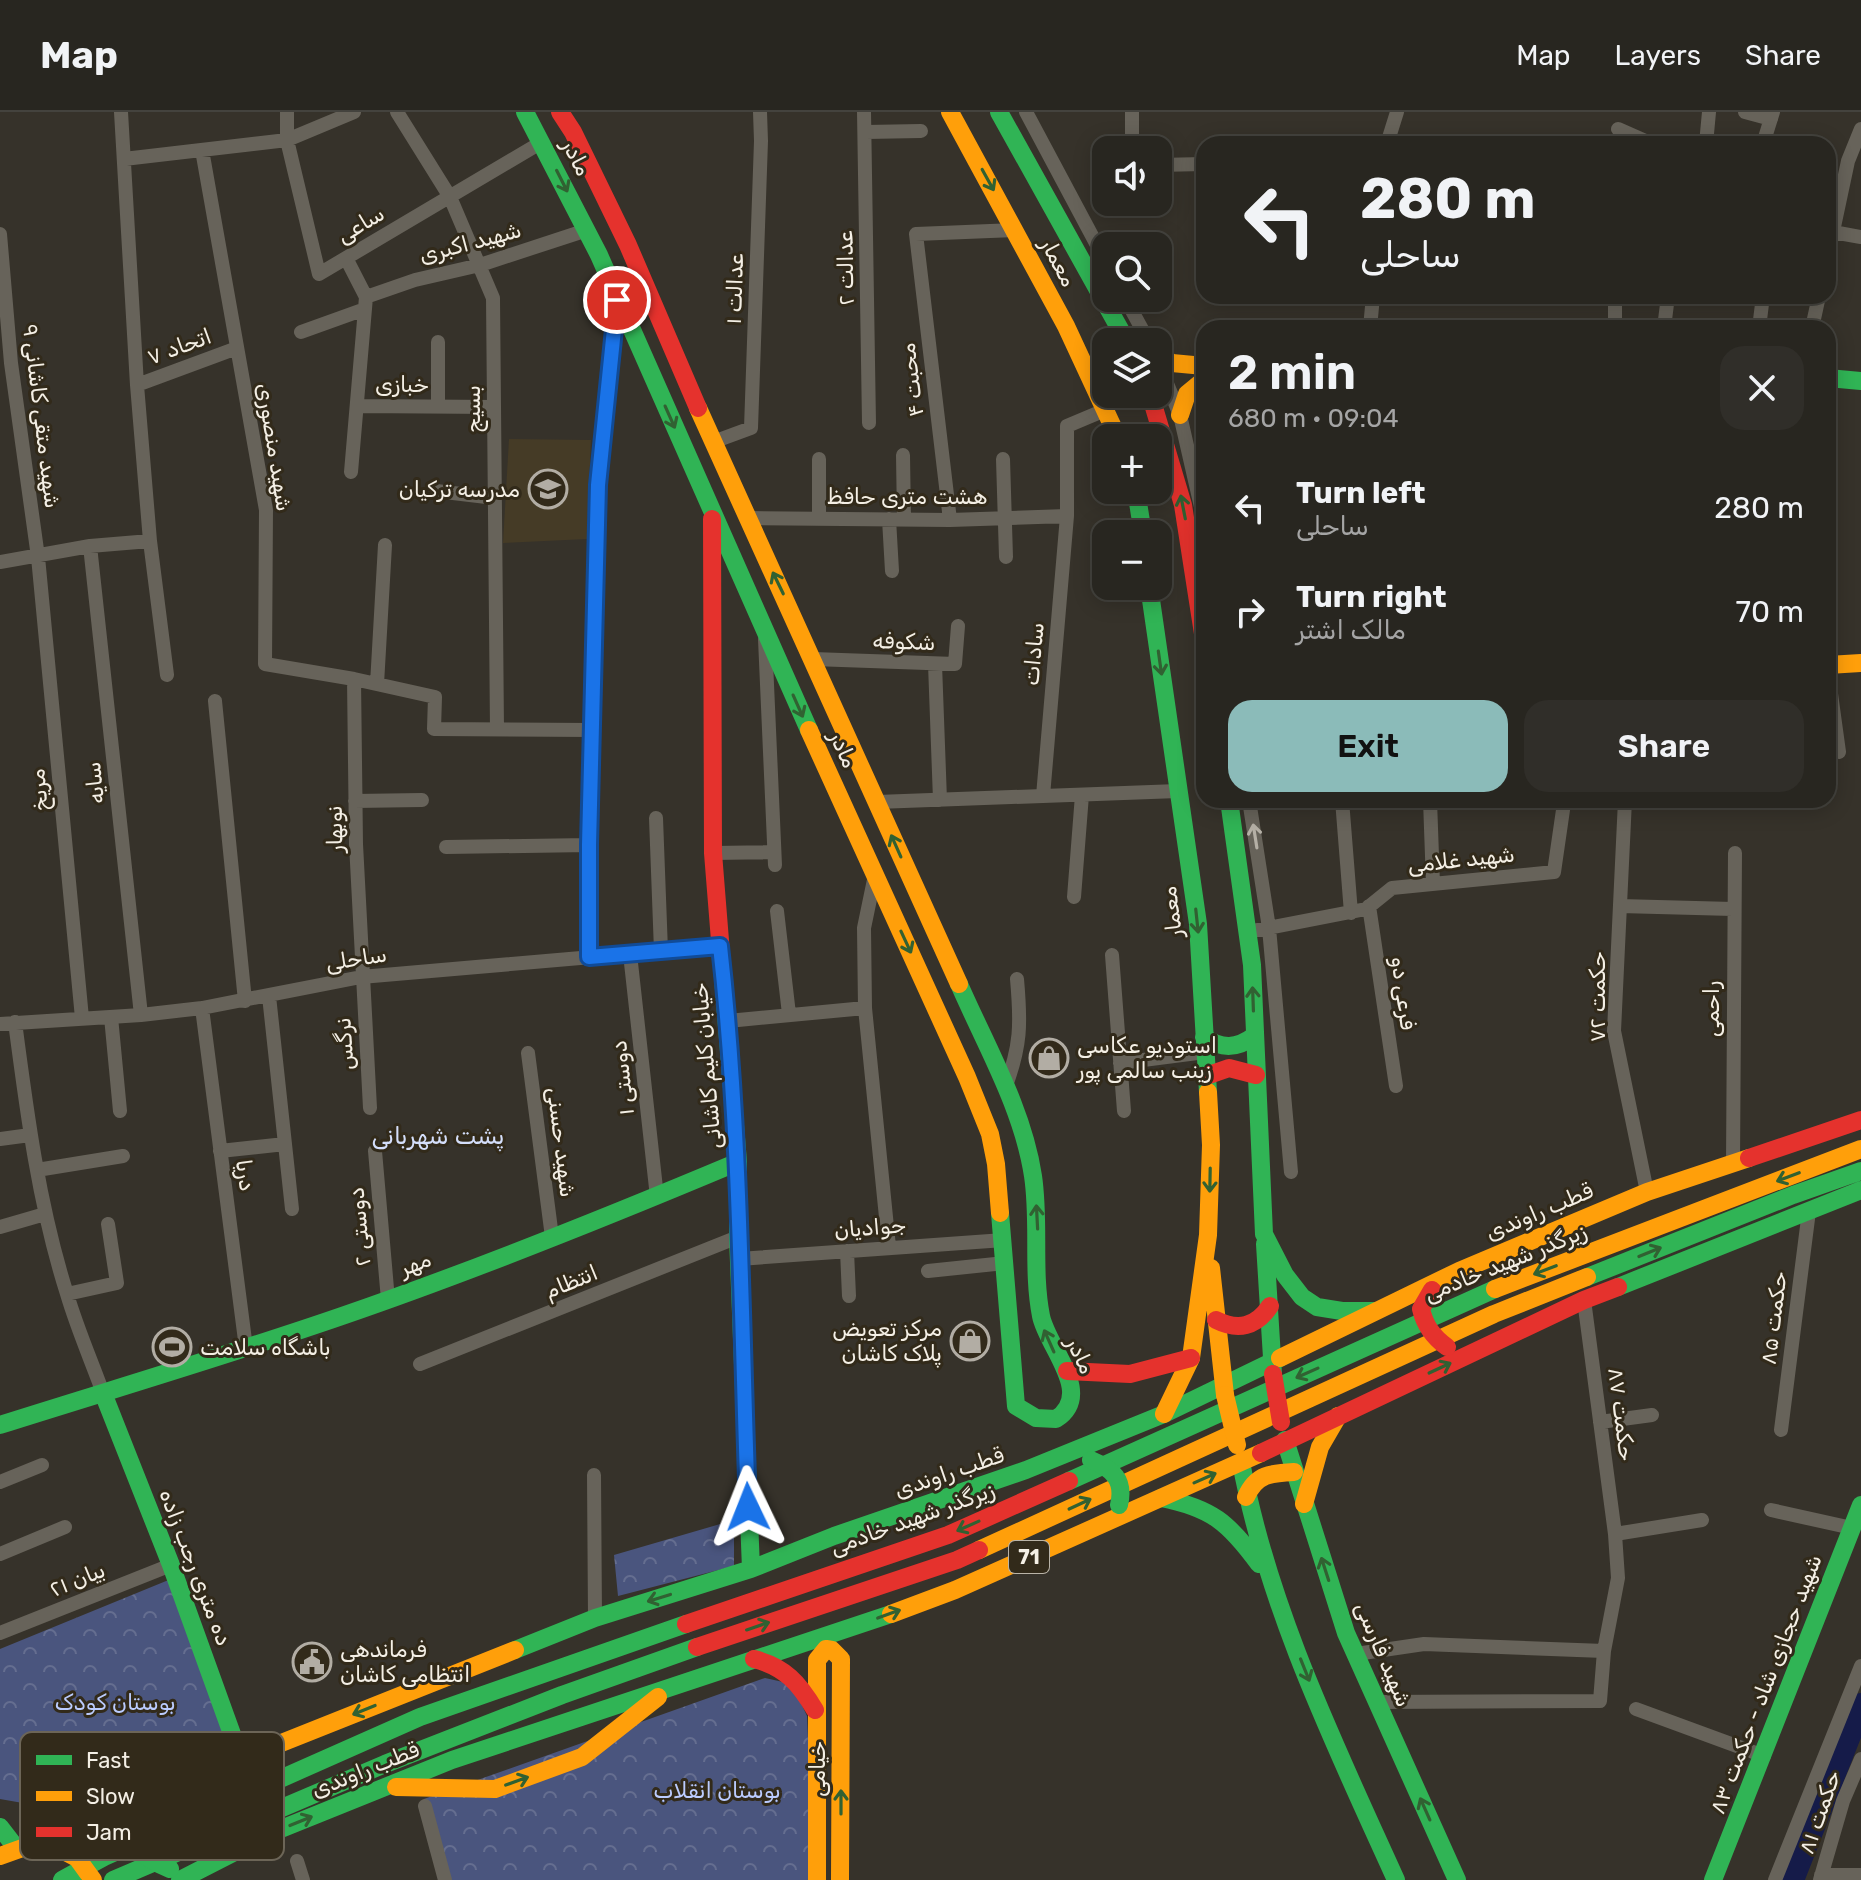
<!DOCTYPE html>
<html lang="en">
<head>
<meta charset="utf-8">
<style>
	:root { --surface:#282620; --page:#302e29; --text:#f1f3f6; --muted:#a5a5a5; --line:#44433e; --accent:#8bbbb9 }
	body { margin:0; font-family:Rubik,Cairo,sans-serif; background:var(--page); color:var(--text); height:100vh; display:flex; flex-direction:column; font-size:30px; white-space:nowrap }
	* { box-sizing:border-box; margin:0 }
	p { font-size:26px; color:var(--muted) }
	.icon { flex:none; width:44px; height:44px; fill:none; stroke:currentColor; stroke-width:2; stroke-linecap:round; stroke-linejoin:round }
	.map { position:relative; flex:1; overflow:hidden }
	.side { position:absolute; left:1196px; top:208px; width:640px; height:488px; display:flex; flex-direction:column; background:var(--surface); border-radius:24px; box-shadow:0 4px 20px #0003,0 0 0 2px var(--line) }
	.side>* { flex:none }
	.hud { position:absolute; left:1196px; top:24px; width:640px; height:168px; border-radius:24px; box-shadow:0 4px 20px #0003,0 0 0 2px var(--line); background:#282620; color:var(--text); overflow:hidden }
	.fabs { position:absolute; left:1092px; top:24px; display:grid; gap:16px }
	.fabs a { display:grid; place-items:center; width:80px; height:80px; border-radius:16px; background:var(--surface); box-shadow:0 4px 20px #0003,0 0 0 2px var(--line); font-size:40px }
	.pin { position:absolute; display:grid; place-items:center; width:68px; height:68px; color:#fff; margin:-34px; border:4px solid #fff; border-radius:50%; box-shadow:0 2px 8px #0007 }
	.me { position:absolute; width:88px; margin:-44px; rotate:358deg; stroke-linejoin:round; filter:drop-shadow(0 0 6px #0008) }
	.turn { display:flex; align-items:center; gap:28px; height:168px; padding:0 32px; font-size:36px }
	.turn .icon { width:104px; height:104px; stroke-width:2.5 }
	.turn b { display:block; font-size:56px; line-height:68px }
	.round { display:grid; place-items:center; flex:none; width:84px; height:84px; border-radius:24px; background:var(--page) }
	.head { display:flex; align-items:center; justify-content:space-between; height:136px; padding:0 32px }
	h1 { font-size:48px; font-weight:600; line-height:60px }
	.action { display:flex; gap:16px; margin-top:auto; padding:16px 32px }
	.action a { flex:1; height:92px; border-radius:24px; background:var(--accent); color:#111; font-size:32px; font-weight:600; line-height:92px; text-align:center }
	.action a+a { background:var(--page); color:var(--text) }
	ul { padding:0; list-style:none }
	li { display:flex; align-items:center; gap:24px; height:104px; padding:0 32px }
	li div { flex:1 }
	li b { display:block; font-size:30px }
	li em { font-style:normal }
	header { display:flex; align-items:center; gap:48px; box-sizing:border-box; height:112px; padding:0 40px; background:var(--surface); border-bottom:2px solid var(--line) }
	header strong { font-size:38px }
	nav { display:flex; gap:44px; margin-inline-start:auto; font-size:28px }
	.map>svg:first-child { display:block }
</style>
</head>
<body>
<header>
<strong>Map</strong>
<nav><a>Map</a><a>Layers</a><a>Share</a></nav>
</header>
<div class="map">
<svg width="1861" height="1768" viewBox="0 0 1861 1768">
	<defs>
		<pattern id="park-crowns" width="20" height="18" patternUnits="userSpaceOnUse" patternTransform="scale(2)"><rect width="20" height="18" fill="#4a557e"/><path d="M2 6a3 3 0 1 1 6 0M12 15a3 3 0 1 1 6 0" fill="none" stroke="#656e90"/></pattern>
	</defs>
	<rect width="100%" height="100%" fill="#36322a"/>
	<path fill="#453b26" d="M509 327 591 328 587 427 503 431Z"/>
	<path fill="url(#park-crowns)" d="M734 1408V1454L618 1484 614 1443Z
		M171 1467 231 1644 136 1682 63 1698 0 1687V1537Z
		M765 1566 792 1572 807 1604 814 1768H443L424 1687Z"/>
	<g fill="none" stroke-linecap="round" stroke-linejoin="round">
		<path stroke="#151b49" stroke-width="24" d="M1792 1768 1861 1593"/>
		<path stroke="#67635a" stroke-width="14" d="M121 0 137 273 150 429 167 563
			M287 0V28L319 162 542 30
			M397 0 450 85 493 186 497 617
			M864 0 869 311
			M1026 0 1106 150
			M1132 0V38
			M1745 0 1771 7
			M1618 17 1652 32
			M866 20 921 19
			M1387 32 1397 0
			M1706 32 1709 0
			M1763 32 1773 0
			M202 38 266 398 265 552 354 567 435 585 434 617 592 618
			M124 47 287 28 354 0
			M1158 53 1204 52
			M1833 120 1861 125
			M0 122 11 251 38 445 82 906
			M1828 143 1848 49 1861 17
			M346 146 366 185 351 360
			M366 185 415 168 480 153 587 118
			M1125 186 1149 230
			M1370 216 1373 184
			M1615 216V192
			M1664 216 1668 184
			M1759 216 1763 184
			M1812 216 1819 184
			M301 220 365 197
			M1158 250 1180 303 1204 408
			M137 273 237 236
			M357 294 494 295
			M438 294V230
			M713 330 751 316 761 29 760 0
			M903 343 904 407
			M1003 347 1006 445
			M436 379 495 386
			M747 406 950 408 1067 404
			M819 406V347
			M889 407 892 459
			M950 408 916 122 1015 118
			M90 434 141 903
			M0 450 90 434 150 429
			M765 527 775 753
			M813 547 955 552 958 514
			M935 552 940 688
			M1828 560 1839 640
			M354 567 356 732 370 996
			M377 572 385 433
			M215 589 245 889
			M1043 684 1067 404V314L1105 298
			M1249 688 1269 816 1291 1060
			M1342 688 1351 801
			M1430 688 1433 772
			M1625 688 1614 919 1647 1080
			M355 689 422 688
			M877 690 1178 679
			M656 706 661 839
			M446 735 589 733
			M713 741 774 740
			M875 763 864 816 865 896 889 1135
			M1074 785 1082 683
			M1369 794 1396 974
			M1620 794 1733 797
			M777 799 789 902
			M1247 820 1366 797 1392 776 1554 760 1564 691 1582 688
			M630 842 657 1085
			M1112 843 1124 999
			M589 845V733L598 373 617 188
			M269 884 292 1097
			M202 896 246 1236
			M111 905 120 999
			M728 909 865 896
			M15 910C27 1002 39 1094 67 1182 77 1216 91 1248 103 1281
			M0 912 141 903 202 896 361 865 720 834
			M528 941 552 1125
			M1120 951 1205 940
			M1005 976C1021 934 1021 912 1017 867
			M0 1027 30 1023
			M220 1039 285 1032
			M375 1039 388 1188
			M1733 1052 1735 741
			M37 1058 123 1044
			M0 1115 45 1102
			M847 1139 849 1184
			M739 1147 1004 1128
			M928 1159 1005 1151
			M67 1182 117 1171 108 1112
			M420 1252 738 1125
			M1600 1310 1652 1303
			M1781 1318 1809 1099
			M594 1363 595 1506
			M0 1370 42 1353
			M1771 1398 1852 1416
			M1615 1422 1702 1408
			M0 1442 65 1415
			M0 1521 171 1453
			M1356 1542 1424 1532 1604 1539
			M1377 1590 1600 1589 1604 1539 1618 1466 1615 1422 1584 1188
			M1636 1597 1764 1644
			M425 1694 445 1768
			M297 1749 303 1768
			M1821 1763H1861
			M1775 1768 1861 1554
			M1820 1768 1843 1689 1861 1647"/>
		<path stroke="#30b455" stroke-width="18" d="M525 0 599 143 809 618
			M999 0 1127 230
			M1828 266 1861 269
			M1136 378 1143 422
			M1149 474 1198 812 1208 980
			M1229 688 1252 853 1264 1122 1285 1163 1302 1185 1317 1195 1342 1199H1374
			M721 841 738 1050V1125L751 1457
			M959 872C986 934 1023 997 1033 1064 1040 1111 1032 1158 1041 1204 1047 1235 1095 1282 1056 1307L1036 1306 1016 1294 1000 1101
			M1204 925C1221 937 1237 937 1254 924
			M1265 1132 1273 1262
			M1587 1165 1793 1083 1861 1059
			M1618 1175 1861 1078
			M103 1281 171 1453 241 1647
			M0 1313C114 1277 229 1243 342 1204 476 1158 607 1105 738 1050
			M1285 1328 1346 1521 1457 1768
			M1241 1350C1268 1496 1335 1633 1396 1768
			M1069 1369 1495 1177
			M1161 1386C1212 1396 1229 1411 1259 1452
			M515 1538 595 1506 751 1457 834 1424 1026 1358 1164 1302 1280 1246
			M0 1715 17 1737
			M62 1768 104 1745 420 1605 686 1512
			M113 1768 385 1652 562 1583 697 1535
			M180 1768 276 1719 452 1648 891 1502
			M1713 1768 1861 1393"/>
		<path stroke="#ff9f0a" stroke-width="18" d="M950 0 1066 214 1118 326
			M1158 242 1172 251 1204 254
			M698 296 959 872
			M1180 303 1187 282 1204 268
			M1828 553 1861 551
			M809 618 967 965 990 1022 996 1052 1000 1101
			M1211 1156 1225 1283
			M1495 1177 1861 1037
			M1280 1246 1459 1159 1647 1080 1749 1046
			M1164 1302 1191 1246 1208 1123 1211 1033 1208 980
			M1246 1385C1256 1362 1271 1361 1294 1360
			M1304 1392 1320 1335 1338 1304
			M979 1438 1494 1202 1587 1165
			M891 1502 955 1478 1261 1341
			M396 1675 495 1677 582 1645 658 1585
			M42 1731 241 1647 515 1538
			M0 1744 28 1734 58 1736
			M817 1768V1548L826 1537 832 1538 841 1547 840 1768"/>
		<path stroke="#e5322d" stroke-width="18" d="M560 0 573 20 628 133 698 296
			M1150 282 1183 393 1204 528
			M712 407 713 741 721 841
			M1206 964 1229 956 1256 963
			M1749 1046 1861 1008
			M1216 1208C1238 1219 1256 1215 1270 1194
			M1067 1259 1130 1262 1191 1246
			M1261 1341 1584 1188 1618 1175
			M686 1512 948 1423 1069 1369
			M697 1535 957 1448 979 1438
			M754 1547C785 1555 799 1571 815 1598"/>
		<path stroke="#30b455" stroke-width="18" d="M1091 1348C1113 1357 1125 1368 1119 1393
			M130 1702C125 1732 144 1747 170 1757"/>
		<path stroke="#ff9f0a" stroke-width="18" d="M1225 1283 1237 1333
			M58 1736 77 1746 93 1768"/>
		<path stroke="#e5322d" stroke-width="18" d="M1432 1178 1421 1197C1425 1214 1433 1225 1447 1235
			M1273 1262 1281 1310"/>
	</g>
	<defs><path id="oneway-shaft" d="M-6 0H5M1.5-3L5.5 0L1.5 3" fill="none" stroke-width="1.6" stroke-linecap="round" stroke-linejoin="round" transform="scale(2)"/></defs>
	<g stroke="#316132">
		<use href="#oneway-shaft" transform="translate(988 68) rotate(61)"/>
		<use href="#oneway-shaft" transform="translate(562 69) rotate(63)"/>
		<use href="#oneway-shaft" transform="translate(670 305) rotate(66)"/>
		<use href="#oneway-shaft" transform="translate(1183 395) rotate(-101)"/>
		<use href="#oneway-shaft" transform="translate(778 471) rotate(-116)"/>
		<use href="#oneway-shaft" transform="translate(1160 551) rotate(82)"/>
		<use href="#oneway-shaft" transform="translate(798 594) rotate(66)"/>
		<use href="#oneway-shaft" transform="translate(896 734) rotate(-114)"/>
		<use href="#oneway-shaft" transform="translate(1197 809) rotate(84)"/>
		<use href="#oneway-shaft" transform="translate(906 830) rotate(65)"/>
		<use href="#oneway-shaft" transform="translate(1253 887) rotate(-92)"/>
		<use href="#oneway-shaft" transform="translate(1788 1065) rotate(159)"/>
		<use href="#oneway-shaft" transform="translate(1210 1068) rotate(91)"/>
		<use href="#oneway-shaft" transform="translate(1037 1105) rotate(-93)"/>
		<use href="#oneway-shaft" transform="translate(1650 1140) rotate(-22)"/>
		<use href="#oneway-shaft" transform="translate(1545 1158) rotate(159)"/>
		<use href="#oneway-shaft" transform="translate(1049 1229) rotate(-114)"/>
		<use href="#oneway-shaft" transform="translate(1440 1256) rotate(-25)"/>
		<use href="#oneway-shaft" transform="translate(1307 1261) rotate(156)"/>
		<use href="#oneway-shaft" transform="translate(1205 1366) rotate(-24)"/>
		<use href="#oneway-shaft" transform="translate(1080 1392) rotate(-25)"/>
		<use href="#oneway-shaft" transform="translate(968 1414) rotate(156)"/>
		<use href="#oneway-shaft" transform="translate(1325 1457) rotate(-108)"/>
		<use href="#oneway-shaft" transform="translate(659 1486) rotate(163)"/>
		<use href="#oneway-shaft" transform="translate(889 1502) rotate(-20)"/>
		<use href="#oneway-shaft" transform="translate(758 1514) rotate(-19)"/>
		<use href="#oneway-shaft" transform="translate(1305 1558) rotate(68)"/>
		<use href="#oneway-shaft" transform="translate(364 1598) rotate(158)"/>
		<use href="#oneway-shaft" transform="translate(517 1669) rotate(-20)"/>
		<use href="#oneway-shaft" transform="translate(841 1690) rotate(-90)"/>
		<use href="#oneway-shaft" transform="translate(1425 1697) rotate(-114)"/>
		<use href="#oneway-shaft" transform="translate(301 1709) rotate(-22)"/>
	</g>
	<use stroke="#b5b0a6" href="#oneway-shaft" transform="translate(1255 724) rotate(-99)"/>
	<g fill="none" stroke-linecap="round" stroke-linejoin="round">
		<g stroke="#114b97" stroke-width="20">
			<path id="route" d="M617 188 598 373 589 733V845L720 834C741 1020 741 1208 748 1395"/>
		</g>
		<use href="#route" stroke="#1a73e8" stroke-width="14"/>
	</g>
	<defs>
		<g id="school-ring" transform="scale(2)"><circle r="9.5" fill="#322a1a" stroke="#b2ada4" stroke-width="1.5"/><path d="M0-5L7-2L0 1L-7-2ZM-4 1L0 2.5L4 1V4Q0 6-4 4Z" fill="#b2ada4"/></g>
		<g id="shop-ring" transform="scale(2)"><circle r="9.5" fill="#322a1a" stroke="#b2ada4" stroke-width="1.5"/><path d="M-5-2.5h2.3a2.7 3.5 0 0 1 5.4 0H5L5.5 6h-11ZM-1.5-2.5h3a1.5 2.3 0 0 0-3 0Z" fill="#b2ada4"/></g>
		<g id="stadium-ring" transform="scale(2)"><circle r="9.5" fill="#322a1a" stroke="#b2ada4" stroke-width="1.5"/><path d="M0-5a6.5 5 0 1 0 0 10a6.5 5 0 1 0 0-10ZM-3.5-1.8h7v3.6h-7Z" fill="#b2ada4"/></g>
		<g id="civic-ring" transform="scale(2)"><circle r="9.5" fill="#322a1a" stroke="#b2ada4" stroke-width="1.5"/><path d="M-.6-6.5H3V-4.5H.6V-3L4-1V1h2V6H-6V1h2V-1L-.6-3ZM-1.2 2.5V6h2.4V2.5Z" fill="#b2ada4"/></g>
	</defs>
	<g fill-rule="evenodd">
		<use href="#school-ring" x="548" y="377"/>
		<use href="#shop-ring" x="1049" y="946"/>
		<use href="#shop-ring" x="970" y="1229"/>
		<use href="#stadium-ring" x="172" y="1235"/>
		<use href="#civic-ring" x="312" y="1550"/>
	</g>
	<g text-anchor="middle" stroke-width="6" stroke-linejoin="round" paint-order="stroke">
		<rect fill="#322a1a" stroke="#bab4a8" stroke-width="2" x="1009" y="1429" width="40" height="32" rx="6"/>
		<g font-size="20" font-weight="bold" fill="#f4efe5">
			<text x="1029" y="1452">71</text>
		</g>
		<g font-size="22" fill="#f4efe5" stroke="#322a1a">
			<text transform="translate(577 45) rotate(63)" y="8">مادر</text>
			<text transform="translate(360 112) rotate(-31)" y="8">ساعی</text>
			<text transform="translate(470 130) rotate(-15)" y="8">شهید اکبری</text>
			<text transform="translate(1059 150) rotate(62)" y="8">معمار</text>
			<text transform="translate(845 156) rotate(-91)" y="8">عدالت ۲</text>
			<text transform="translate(734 177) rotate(-88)" y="8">عدالت ۱</text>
			<text transform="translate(179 234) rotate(-20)" y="8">اتحاد ۷</text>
			<text transform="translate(911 268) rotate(-97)" y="8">محبت ۴</text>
			<text x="402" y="280">خبازی</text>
			<text transform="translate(472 297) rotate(-90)" y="8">بسیج</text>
			<text transform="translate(42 304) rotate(83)" y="8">شهید متقی کاشانی ۹</text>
			<text transform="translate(275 335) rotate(81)" y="8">شهید منصوری</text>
			<text x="907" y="392">هشت متری حافظ</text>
			<text transform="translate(904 529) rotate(2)" y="8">شکوفه</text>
			<text transform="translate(1033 542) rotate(-85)" y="8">سادات</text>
			<text transform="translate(844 637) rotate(66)" y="8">مادر</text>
			<text transform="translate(94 671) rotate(-96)" y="8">سایه</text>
			<text transform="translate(38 678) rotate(-95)" y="8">مریخ</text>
			<text transform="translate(334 717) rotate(-91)" y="8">نوبهار</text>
			<text transform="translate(1461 747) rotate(-6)" y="8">شهید غلامی</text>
			<text transform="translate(1171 800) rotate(-97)" y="8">معمار</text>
			<text transform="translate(356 846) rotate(-9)" y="8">ساحلی</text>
			<text transform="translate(1404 881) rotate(82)" y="8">فرعی دو</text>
			<text transform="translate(1597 885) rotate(-90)" y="8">حکمت ۷۲</text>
			<text transform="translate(1711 897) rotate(-90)" y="8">راحمی</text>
			<text transform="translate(344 932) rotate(-94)" y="8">نرگس</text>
			<text transform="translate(706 954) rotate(-95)" y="8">خیابان کلیم کاشانی</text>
			<text transform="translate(622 966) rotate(-96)" y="8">دوستی ۱</text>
			<text transform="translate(562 1030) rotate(83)" y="8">شهید حسنی</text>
			<text transform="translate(246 1063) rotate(82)" y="8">دریا</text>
			<text transform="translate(1539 1099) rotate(-23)" y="8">قطب راوندی</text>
			<text transform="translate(359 1115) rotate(-95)" y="8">دوستی ۲</text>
			<text transform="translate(870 1115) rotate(-5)" y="8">جوادیان</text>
			<text transform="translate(1505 1150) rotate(-22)" y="8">زیرگذر شهید خادمی</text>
			<text transform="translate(415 1151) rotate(-21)" y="8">مهر</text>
			<text transform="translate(571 1169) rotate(-22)" y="8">انتظام</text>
			<text transform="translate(1773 1206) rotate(-83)" y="8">حکمت ۸۵</text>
			<text transform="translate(1081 1243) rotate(65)" y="8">مادر</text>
			<text transform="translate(1622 1302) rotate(83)" y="8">حکمت ۸۷</text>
			<text transform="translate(949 1360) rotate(-19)" y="8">قطب راوندی</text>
			<text transform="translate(912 1406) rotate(-20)" y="8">زیرگذر شهید خادمی</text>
			<text transform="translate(196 1455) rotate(69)" y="8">ده متری رجب زاده</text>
			<text transform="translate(77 1467) rotate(-22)" y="8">بیان ۲۱</text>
			<text transform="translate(1384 1542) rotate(67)" y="8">شهید فارسی</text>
			<text transform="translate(1765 1572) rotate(-69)" y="8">شهید حجازی شاد - حکمت ۸۳</text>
			<text transform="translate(365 1657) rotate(-22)" y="8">قطب راوندی</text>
			<text transform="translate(817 1657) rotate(-90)" y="8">خیامی</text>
			<text transform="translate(1819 1700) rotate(-71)" y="8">حکمت ۸۱</text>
		</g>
		<g font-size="22" fill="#f4efe5" stroke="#322a1a" text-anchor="start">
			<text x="520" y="385" text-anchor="end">مدرسه ترکیان</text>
			<text x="1077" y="941">استودیو عکاسی<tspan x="1077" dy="25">زینب سالمی پور</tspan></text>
			<text x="942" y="1224" text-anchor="end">مرکز تعویض<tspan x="942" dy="25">پلاک کاشان</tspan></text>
			<text x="200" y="1243">باشگاه سلامت</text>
			<text x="340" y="1545">فرماندهی<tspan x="340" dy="25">انتظامی کاشان</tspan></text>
		</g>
		<g font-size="22" fill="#bcf" stroke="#322a1a">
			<text x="115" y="1598">بوستان کودک</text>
			<text x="717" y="1686">بوستان انقلاب</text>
		</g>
		<g font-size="24" fill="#d4defa" stroke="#322a1a">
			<text x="438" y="1032">پشت شهربانی</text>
		</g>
	</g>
	<rect x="20" y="1620" width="264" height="128" rx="12" fill="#322a1a" stroke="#6c6557" stroke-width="2"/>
	<rect x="36" y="1643" width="36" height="10" fill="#30b455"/>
	<rect x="36" y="1679" width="36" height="10" fill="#ff9f0a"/>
	<rect x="36" y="1715" width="36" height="10" fill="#e5322d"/>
	<g font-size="22" fill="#f4efe5">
		<text x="86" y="1656">Fast</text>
		<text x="86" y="1692">Slow</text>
		<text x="86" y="1728">Jam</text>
	</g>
</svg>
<div class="fabs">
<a><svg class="icon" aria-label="sound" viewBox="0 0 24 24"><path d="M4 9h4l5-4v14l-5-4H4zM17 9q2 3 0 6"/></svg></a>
<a><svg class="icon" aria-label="search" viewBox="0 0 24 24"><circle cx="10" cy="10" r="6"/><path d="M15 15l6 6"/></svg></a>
<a><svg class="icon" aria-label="layers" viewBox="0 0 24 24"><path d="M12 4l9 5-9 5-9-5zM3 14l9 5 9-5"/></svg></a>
<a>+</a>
<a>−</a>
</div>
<div class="pin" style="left:617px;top:188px;background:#d93025"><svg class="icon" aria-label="arrive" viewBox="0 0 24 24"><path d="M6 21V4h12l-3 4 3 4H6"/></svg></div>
<svg class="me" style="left:748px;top:1395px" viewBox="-20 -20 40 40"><path d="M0-17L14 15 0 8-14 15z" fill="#1a73e8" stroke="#fff" stroke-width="4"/></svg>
<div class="hud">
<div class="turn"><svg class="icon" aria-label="left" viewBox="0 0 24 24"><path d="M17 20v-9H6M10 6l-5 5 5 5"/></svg><div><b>280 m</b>ساحلی</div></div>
</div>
<section class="side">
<div class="head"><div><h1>2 min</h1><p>680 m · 09:04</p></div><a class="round"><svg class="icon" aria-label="close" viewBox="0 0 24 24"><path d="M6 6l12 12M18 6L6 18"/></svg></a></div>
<ul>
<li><svg class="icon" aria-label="left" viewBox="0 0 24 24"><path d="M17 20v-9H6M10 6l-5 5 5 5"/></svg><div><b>Turn left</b><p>ساحلی</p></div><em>280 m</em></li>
<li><svg class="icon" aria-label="right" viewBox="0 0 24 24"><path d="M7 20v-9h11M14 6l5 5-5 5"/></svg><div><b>Turn right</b><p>مالک اشتر</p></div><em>70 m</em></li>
</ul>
<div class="action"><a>Exit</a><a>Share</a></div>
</section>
</div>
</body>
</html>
